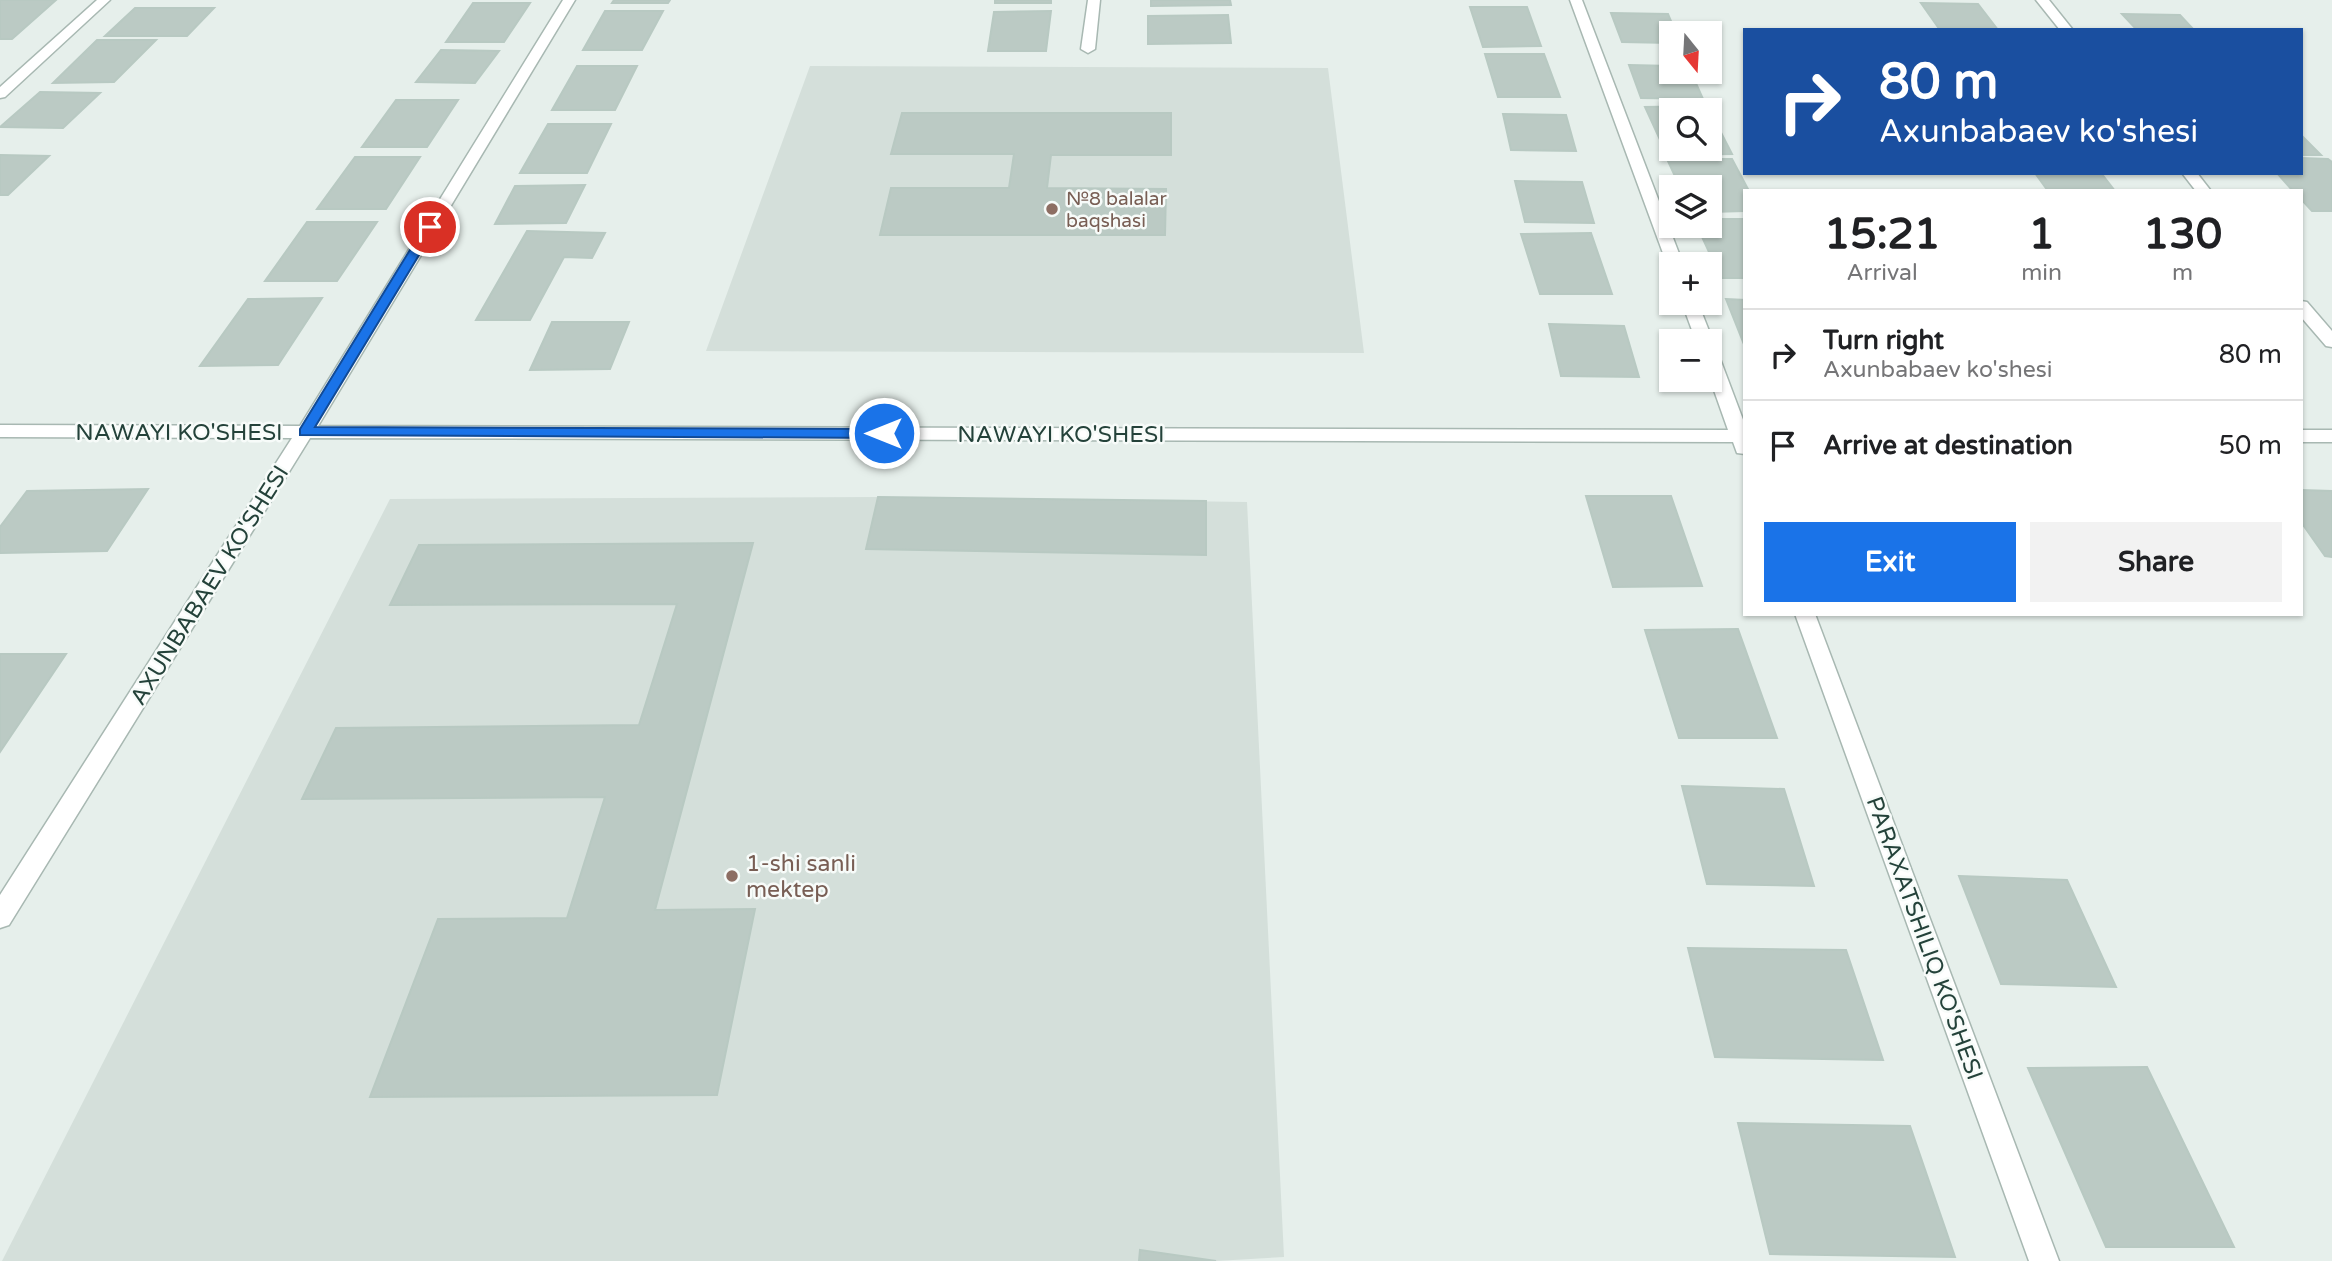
<!DOCTYPE html>
<html lang="en">
<head>
<meta charset="utf-8">
<style>
	:root { --surface:#fff; --page:#f2f2f2; --text:#202124; --muted:#757577; --line:#e0e0e0; --accent:#1a73e8 }
	body { margin:0; font-family:"Varela Round",sans-serif; background:var(--page); color:var(--text); height:100vh; display:flex; flex-direction:column; font-size:26px; white-space:nowrap }
	* { box-sizing:border-box; margin:0 }
	p { font-size:23px; color:var(--muted) }
	.icon { flex:none; width:38px; height:38px; fill:none; stroke:currentColor; stroke-width:2; stroke-linecap:round; stroke-linejoin:round }
	.map { position:relative; flex:1; overflow:hidden }
	.panel { position:absolute; left:1743px; top:189px; width:560px; height:427px; display:flex; flex-direction:column; background:var(--surface); border-radius:0px; box-shadow:0 2px 5px #0004 }
	.panel>* { flex:none }
	.top-card { position:absolute; left:1743px; top:28px; width:560px; height:147px; border-radius:0px; box-shadow:0 2px 5px #0004; background:#1a4fa0; color:#fff; overflow:hidden }
	.needle { width:46px; rotate:162deg }
	.controls { position:absolute; left:1659px; top:21px; display:grid; gap:14px }
	.controls a { display:grid; place-items:center; width:63px; height:63px; border-radius:0px; background:var(--surface); box-shadow:0 2px 5px #0004; font-size:35px }
	.pin { position:absolute; display:grid; place-items:center; width:60px; height:60px; color:#fff; margin:-30px; border:4px solid #fff; border-radius:50%; box-shadow:0 2px 7px #0007 }
	.me { position:absolute; width:77px; margin:-38px; rotate:270deg; stroke-linejoin:round; filter:drop-shadow(0 0 5px #0008) }
	.turn { display:flex; align-items:center; gap:24px; height:147px; padding:0 21px; font-size:32px }
	.turn .icon { width:91px; height:91px; stroke-width:2.5 }
	.turn b { display:block; font-size:49px; line-height:60px }
	.eta { display:flex; justify-content:space-evenly; align-items:center; height:119px; text-align:center }
	.eta b { font-size:42px; font-weight:700; line-height:49px }
	.cta { display:flex; gap:14px; margin-top:auto; padding:14px 21px }
	.cta a { flex:1; height:80px; border-radius:0px; background:var(--accent); color:#fff; font-size:28px; font-weight:700; line-height:80px; text-align:center }
	.cta a+a { background:var(--page); color:var(--text) }
	ul { padding:0; list-style:none }
	li { display:flex; align-items:center; gap:21px; height:91px; padding:0 21px; border-top:2px solid var(--line) }
	li div { flex:1 }
	li b { display:block; font-size:26px }
	li em { font-style:normal }
	.map>svg:first-child { display:block }
</style>
</head>
<body>
<div class="map">
<svg width="2332" height="1261" viewBox="0 0 2332 1261">
	<rect width="100%" height="100%" fill="#e6efeb"/>
	<path fill="#d4dfda" d="M810 66 1328 68 1364 353 706 351Z
		M878 497 1247 502 1284 1257 1216 1261 1140 1250 1139 1261H2L390 499Z"/>
	<path fill="#bbcac4" stroke="#b8c9c2" stroke-width="2" d="M0 0H56L12 39H0Z
		M614 0H670L668 3H612Z
		M995 0H1051V3H995Z
		M1151 0H1230L1231 5 1151 6Z
		M473 3H530L504 42H446Z
		M1921 3 1978 4 1998 30H1940Z
		M1470 7H1527L1541 46 1483 47Z
		M135 8H214L187 36H105Z
		M605 11H663L642 50H583Z
		M1051 11 1046 51H988L994 12Z
		M1611 13 1668 14 1676 33H1671V43L1622 42Z
		M2122 14 2180 15 2194 30H2137Z
		M1228 15 1231 43 1148 44V16Z
		M97 40H156L114 82 53 83Z
		M441 50 499 51 475 83 416 82Z
		M1485 54H1544L1560 97H1498Z
		M1629 65 1671 66V72H1691L1703 99 1641 98Z
		M577 66H637L615 110H552Z
		M40 92 100 93 63 128 0 127Z
		M396 100H458L427 147H362Z
		M1707 106 1709 110H1671V149H1710V111L1732 154 1667 155 1645 107Z
		M902 113H1171V155H1051L1047 188 1166 189 1165 235H880L891 188H1009L1014 154H891Z
		M1503 114 1566 115 1576 151 1511 150Z
		M548 124H611L587 173H520Z
		M2301 135 2321 155H2301Z
		M0 155 49 156 8 195H0Z
		M355 157H420L386 209H317Z
		M2301 158 2328 159 2332 162V211H2312L2301 199V191H2293L2277 173H2301Z
		M1667 159H1732L1749 191H1745V211L1710 212V187H1680Z
		M2035 173H2101L2115 191H2048Z
		M1515 181 1582 182 1594 223 1525 222Z
		M585 185 566 223 495 224 515 186Z
		M1710 219H1745V278H1721L1697 226H1710Z
		M307 222H377L337 281H265Z
		M527 231 605 233 592 258 564 257 530 320H476Z
		M1591 233 1612 294H1540L1521 234Z
		M322 298 278 365 200 366 248 299Z
		M1726 299 1745 300V347Z
		M552 322H629L610 369 530 370Z
		M1549 324 1624 326 1639 377 1561 376Z
		M148 489 107 551 0 553V527L27 491Z
		M2301 490 2332 491V557L2325 556 2301 522Z
		M1586 496H1671L1702 586 1613 587Z
		M878 497 1206 501V555L866 549Z
		M753 543 655 910 755 909 717 1095 370 1097 438 919 567 918 605 797 302 799 336 728 639 725 677 604 390 605 419 545Z
		M1738 629 1777 738H1679L1645 630Z
		M0 654H66L0 752Z
		M1682 786 1784 789 1814 886 1707 884Z
		M1959 876 2067 880 2116 987 2001 984Z
		M1688 948 1846 950 1883 1060 1715 1057Z
		M2147 1067 2234 1247H2106L2028 1068Z
		M1738 1123 1910 1126 1955 1257 1770 1254Z
		M1140 1250 1216 1261H1139Z"/>
	<g fill="none" stroke-linecap="round" stroke-linejoin="round">
		<g stroke="#a8b8b2" stroke-width="3">
			<path id="minor" d="M97 0H110L5 97 0 98V87Z
				M563 0H575L318 426 1728 430 1710 379V350L1719 356 1745 425V454L1737 453 1733 442 310 438 9 925 0 928V895L292 438 0 437V425L300 426Z
				M1088 0H1100L1095 49 1088 53 1081 49Z
				M1570 0H1582L1683 264H1671V268L1667 264Z
				M2036 0H2049L2073 30H2060Z
				M2182 173H2197L2211 191H2196Z
				M2301 301 2307 302 2332 331V347L2326 346 2301 317Z
				M1682 303H1698L1713 341 1710 345V341H1696Z
				M2301 430H2332V442H2301Z
				M1795 614H1815L2059 1261H2029Z"/>
		</g>
		<use href="#minor" fill="#fff" fill-rule="evenodd"/>
	</g>
	<path fill="#1a73e8" stroke="#114b97" stroke-width="2" d="M430 224 436 227 315 427 884 429 891 433 884 438 300 435V429L424 227Z"/>
	<g fill="#8d6e63" stroke="#f7fbf9" stroke-width="2.5">
		<circle cx="1052" cy="209" r="7"/>
		<circle cx="732" cy="876" r="7"/>
	</g>
	<g text-anchor="middle" stroke-width="5" stroke-linejoin="round" paint-order="stroke">
		<g font-size="19" fill="#785e54" stroke="#f7fbf9" text-anchor="start">
			<text x="1066" y="205">№8 balalar<tspan x="1066" dy="22">baqshasi</tspan></text>
		</g>
		<g font-size="23" fill="#24423a" stroke="#f7fbf9">
			<text x="179" y="440">NAWAYI KO'SHESI</text>
			<text x="1061" y="442">NAWAYI KO'SHESI</text>
			<text transform="translate(209 585) rotate(-58)" y="8">AXUNBABAEV KO'SHESI</text>
			<text transform="translate(1925 938) rotate(70)" y="8">PARAXATSHILIQ KO'SHESI</text>
		</g>
		<g font-size="23" fill="#785e54" stroke="#f7fbf9" text-anchor="start">
			<text x="746" y="871">1-shi sanli<tspan x="746" dy="26">mektep</tspan></text>
		</g>
	</g>
</svg>
<div class="controls">
<a><svg class="needle" viewBox="-14 -14 28 28"><path d="M0-13l5 13h-10z" fill="#e53935"/><path d="M0 13l5-13h-10z" fill="#757577"/></svg></a>
<a><svg class="icon" aria-label="search" viewBox="0 0 24 24"><circle cx="10" cy="10" r="6"/><path d="M15 15l6 6"/></svg></a>
<a><svg class="icon" aria-label="layers" viewBox="0 0 24 24"><path d="M12 4l9 5-9 5-9-5zM3 14l9 5 9-5"/></svg></a>
<a>+</a>
<a>−</a>
</div>
<div class="pin" style="left:430px;top:227px;background:#d93025"><svg class="icon" aria-label="arrive" viewBox="0 0 24 24"><path d="M6 21V4h12l-3 4 3 4H6"/></svg></div>
<svg class="me" style="left:884px;top:433px" viewBox="-20 -20 40 40"><circle r="17" fill="#1a73e8" stroke="#fff" stroke-width="3"/><path d="M0-11L8 9 0 5-8 9z" fill="#fff"/></svg>
<div class="top-card">
<div class="turn"><svg class="icon" aria-label="right" viewBox="0 0 24 24"><path d="M7 20v-9h11M14 6l5 5-5 5"/></svg><div><b>80 m</b>Axunbabaev ko'shesi</div></div>
</div>
<section class="panel">
<div class="eta">
<div><b>15:21</b><p>Arrival</p></div>
<div><b>1</b><p>min</p></div>
<div><b>130</b><p>m</p></div>
</div>
<ul>
<li><svg class="icon" aria-label="right" viewBox="0 0 24 24"><path d="M7 20v-9h11M14 6l5 5-5 5"/></svg><div><b>Turn right</b><p>Axunbabaev ko'shesi</p></div><em>80 m</em></li>
<li><svg class="icon" aria-label="arrive" viewBox="0 0 24 24"><path d="M6 21V4h12l-3 4 3 4H6"/></svg><div><b>Arrive at destination</b></div><em>50 m</em></li>
</ul>
<div class="cta"><a>Exit</a><a>Share</a></div>
</section>
</div>
</body>
</html>
